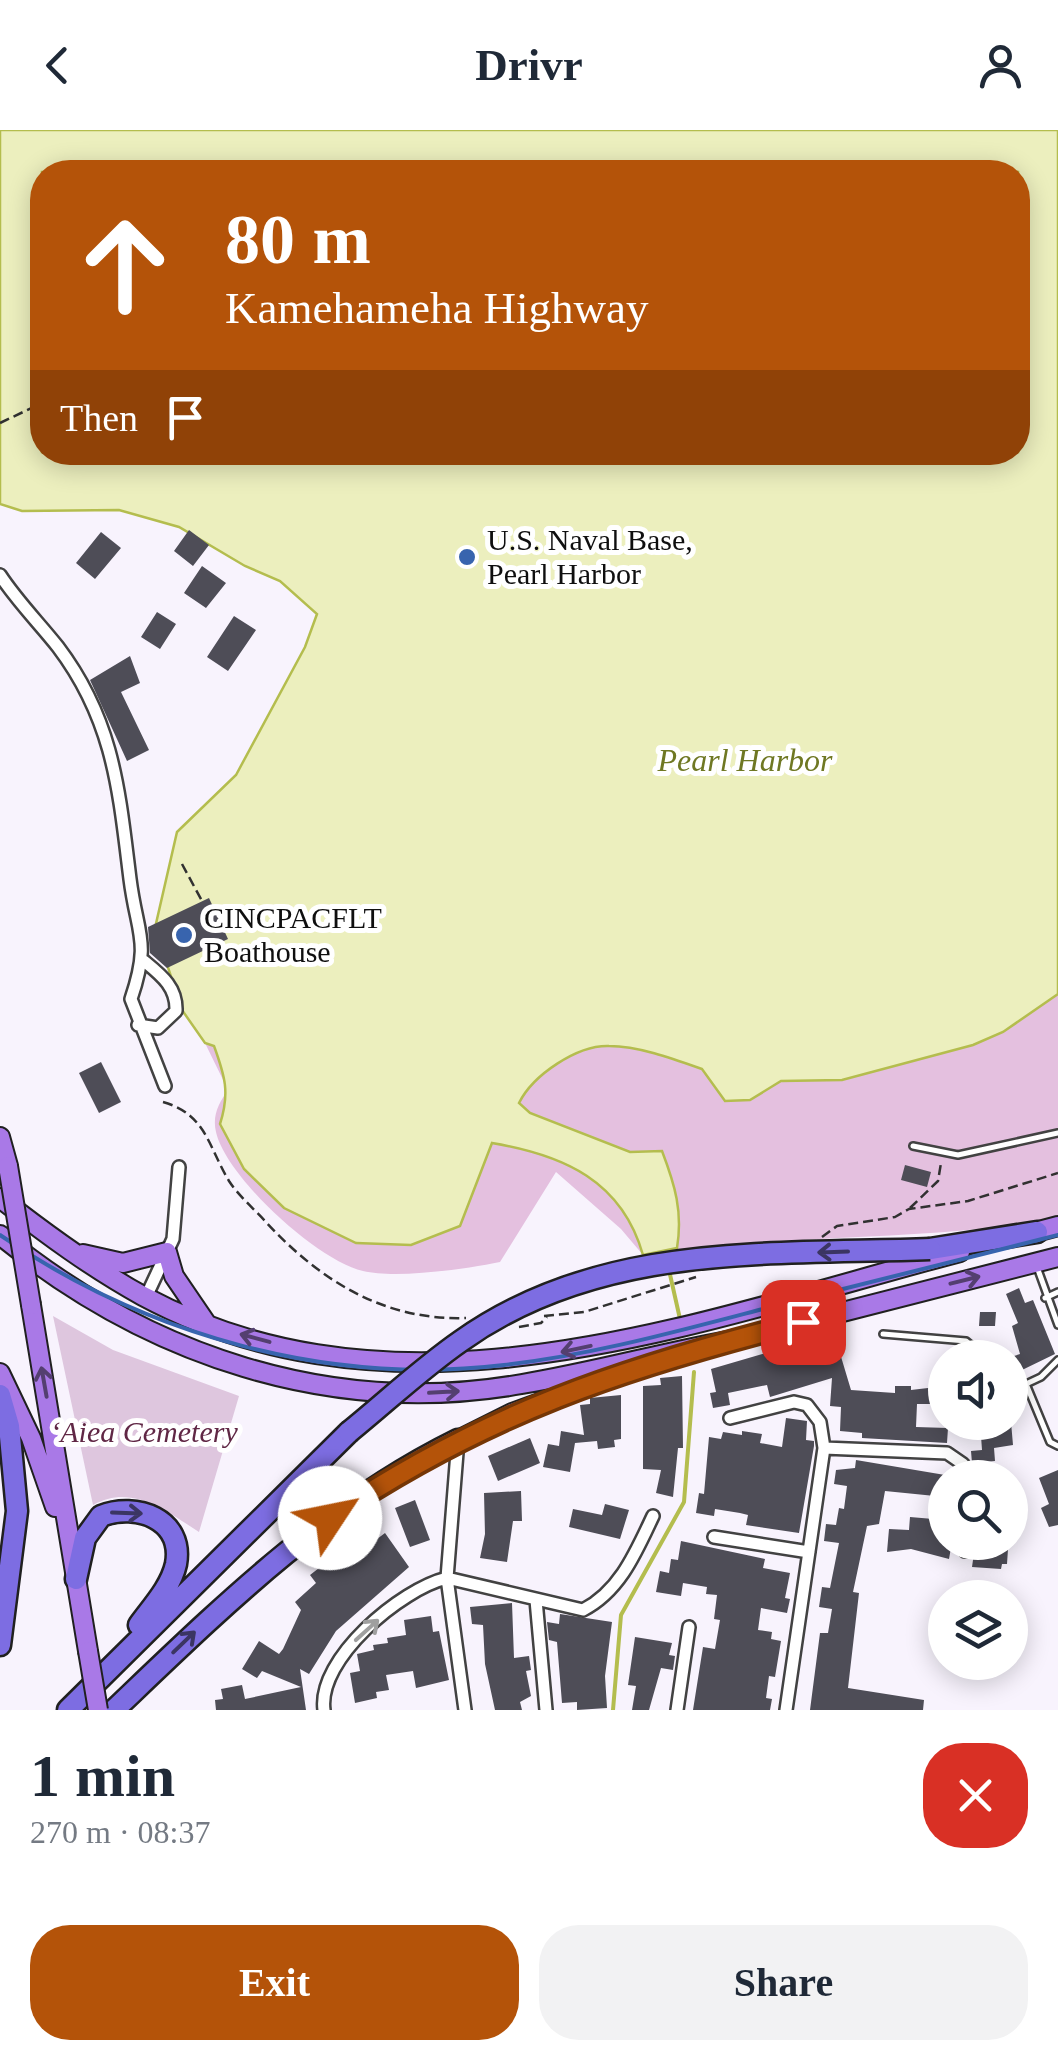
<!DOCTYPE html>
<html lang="en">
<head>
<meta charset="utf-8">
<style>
	:root { --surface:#fff; --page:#f2f2f3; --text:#1f2937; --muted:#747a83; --accent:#b45309 }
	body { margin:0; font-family:"Times New Roman",serif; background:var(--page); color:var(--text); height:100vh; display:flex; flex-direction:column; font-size:38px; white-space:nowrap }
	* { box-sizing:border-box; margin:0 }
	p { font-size:32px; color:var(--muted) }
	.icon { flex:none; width:55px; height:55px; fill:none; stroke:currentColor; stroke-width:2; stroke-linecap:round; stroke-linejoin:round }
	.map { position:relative; height:1580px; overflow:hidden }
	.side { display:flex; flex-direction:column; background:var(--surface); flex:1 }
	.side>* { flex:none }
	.top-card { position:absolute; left:30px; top:30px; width:1000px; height:305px; border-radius:40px; box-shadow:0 5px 25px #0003; background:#b45309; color:#fff; overflow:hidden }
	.buttons { position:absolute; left:928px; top:1210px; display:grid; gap:20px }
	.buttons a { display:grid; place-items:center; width:100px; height:100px; border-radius:50%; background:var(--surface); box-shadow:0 5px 25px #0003; font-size:50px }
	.pin { position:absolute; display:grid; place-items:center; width:85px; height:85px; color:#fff; margin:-42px; border-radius:20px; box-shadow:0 5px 15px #0006 }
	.me { position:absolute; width:110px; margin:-55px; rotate:56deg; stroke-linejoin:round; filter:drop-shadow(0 0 8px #0008) }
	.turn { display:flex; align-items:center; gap:35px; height:210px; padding:0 30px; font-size:45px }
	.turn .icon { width:130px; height:130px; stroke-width:2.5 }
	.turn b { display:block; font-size:70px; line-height:85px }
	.then { display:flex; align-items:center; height:95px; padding:0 30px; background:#0003; gap:20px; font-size:38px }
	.round { display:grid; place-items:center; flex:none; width:105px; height:105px; border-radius:40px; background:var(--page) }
	.headline { display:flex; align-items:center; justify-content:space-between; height:170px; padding:0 30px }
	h1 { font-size:60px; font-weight:600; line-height:75px }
	.button { display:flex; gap:20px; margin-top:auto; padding:20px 30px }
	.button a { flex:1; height:115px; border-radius:40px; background:var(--accent); color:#fff; font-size:40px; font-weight:600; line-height:115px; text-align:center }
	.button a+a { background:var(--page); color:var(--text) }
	header { display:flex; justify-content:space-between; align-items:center; height:130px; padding:0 30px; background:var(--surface); font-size:45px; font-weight:600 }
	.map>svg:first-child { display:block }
</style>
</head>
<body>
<header><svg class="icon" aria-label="back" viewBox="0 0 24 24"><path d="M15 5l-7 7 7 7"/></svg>Drivr<svg class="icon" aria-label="person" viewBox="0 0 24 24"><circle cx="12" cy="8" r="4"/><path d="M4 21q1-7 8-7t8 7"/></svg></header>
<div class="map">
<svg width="1058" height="1580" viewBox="0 0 1058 1580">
	<rect width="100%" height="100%" fill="#f8f3fd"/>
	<path fill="#e4c0df" d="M1058 845V1087C924 1115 784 1099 651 1130L650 1120 670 1076 530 983 498 968 597 910 807 934 842 950 973 915 1003 902 1056 866Z
		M208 902 611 1044 648 1112 643 1125 621 1099 556 1042 500 1132C466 1139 396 1149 363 1141 318 1131 226 1047 216 1002 212 985 219 973 228 960L205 913Z"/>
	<path fill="#dec6de" d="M53 1186 113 1220 239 1266 199 1402C166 1381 132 1353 93 1375Z"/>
	<path fill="#ecefbe" stroke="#b4bd4e" stroke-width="2.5" fill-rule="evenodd" d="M0 0H1058V864L1003 902 973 915 842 950 781 951 750 970 725 971 702 939C674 929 639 916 609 916 577 915 533 945 519 973L530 983 630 1022 662 1021C675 1055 683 1082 677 1118L643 1125C622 1051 564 1025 492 1013L460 1096 411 1115 356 1113 284 1078 244 1039 220 994C230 963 225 946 214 916L205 913 182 880 155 798 177 702 236 645 305 517 317 484 280 451 245 436 179 397 119 380 22 381 0 374ZM42 42H1018V322H42Z"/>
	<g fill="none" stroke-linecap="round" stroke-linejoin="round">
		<path stroke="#b4bd4e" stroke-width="4" d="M669 1140 680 1189
			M613 1580 621 1485 684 1372 694 1242"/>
	</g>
	<path fill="#4e4d57" d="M189 400 209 415 193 436 174 421Z
		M101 402 121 418 95 449 76 433Z
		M202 436 226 453 206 478 184 463Z
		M157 482 176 494 160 519 141 507Z
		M234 486 256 500 228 541 207 527Z
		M130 526 140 553 121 562 149 620 127 631 90 550Z
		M209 768 228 809 167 838 150 823 148 797Z
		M101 932 121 972 99 983 79 943Z
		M905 1035 931 1042 927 1057 901 1050Z
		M1019 1158 1025 1173 1033 1170 1055 1224 1020 1241 1014 1226 1020 1224 1012 1196 1018 1193 1006 1164Z
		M980 1182H996L995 1196H979Z
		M836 1210 851 1260 895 1263V1256H911V1260L945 1256V1274H917L916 1297 948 1298 947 1313 862 1308V1303L840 1301 841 1277 830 1276 832 1248 770 1267 767 1255 728 1263 730 1275 713 1278 710 1263 716 1262 711 1239 776 1220 778 1226Z
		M682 1246 683 1318H678L673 1367 656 1363 661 1340 643 1339V1256L661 1255 660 1248Z
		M621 1265V1309L614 1310 615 1317 598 1319 597 1311 575 1313 570 1342 543 1337 548 1314 559 1316 561 1301 584 1305 580 1275 590 1274V1268Z
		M786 1288 807 1291 806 1310 814 1311V1316L799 1403 746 1395 748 1385 740 1383 715 1379 714 1386 696 1383 699 1363 704 1364 709 1307 721 1309 723 1302 742 1305V1301L762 1304 760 1313 782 1317Z
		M980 1292H1011L1013 1315 994 1318 995 1331 972 1333 971 1321 982 1320Z
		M530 1308 540 1333 498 1351 488 1326Z
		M856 1330 945 1345V1367L885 1361 879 1394 867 1396 853 1462 859 1463 848 1558 924 1570 923 1580H810L820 1503H828L832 1479 819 1477 822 1457 830 1458 839 1413 824 1411 826 1394 836 1395 839 1378 844 1379 847 1356 834 1354 836 1340 855 1338Z
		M1058 1340V1395L1049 1397 1041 1378 1049 1374 1039 1348Z
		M521 1361 522 1391H513L507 1432 480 1428 485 1404 484 1363Z
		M415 1370 430 1410 410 1417 395 1378Z
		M605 1374 629 1380 620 1409 569 1397 573 1379 602 1385Z
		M910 1387 945 1390V1412H952L949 1429 911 1419 887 1422 889 1399 909 1400Z
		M385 1403 409 1437 336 1501 309 1544 300 1539 306 1580H216L215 1570 223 1569 221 1559 242 1555 245 1569 301 1557 262 1541 257 1548 242 1539 259 1511 279 1524 283 1519 301 1480 295 1472 316 1453 310 1445 328 1431 334 1438 373 1405 377 1409Z
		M681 1411 765 1429 763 1438 790 1443 785 1468 790 1469 787 1483 761 1478 758 1500 772 1502 771 1509 781 1511 775 1547 769 1546 766 1568 772 1569 770 1580H693L703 1517 715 1519 720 1490 714 1489 717 1465 706 1464 707 1457 683 1453 681 1466 656 1462 660 1441 669 1443 671 1429 678 1430Z
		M984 1417 1008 1419 1007 1434H1002L1001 1439 972 1437 974 1423H983Z
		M512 1473 514 1528 529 1526 531 1540 526 1541 531 1566 520 1572 522 1580H495L485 1534 483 1495 472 1494 470 1477Z
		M560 1484 612 1492 605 1546 607 1578 577 1580V1572L562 1573 557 1512 549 1510 547 1492 559 1494Z
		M431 1486 433 1502 439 1501 449 1550 416 1558 413 1541 386 1545 389 1560 376 1562 377 1568 355 1573 350 1543 360 1541 357 1524 374 1520 373 1515 388 1513 387 1508 406 1505 404 1490Z
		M635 1507 672 1513 669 1525 675 1526 673 1540 661 1538 649 1580H632L636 1556 628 1555Z"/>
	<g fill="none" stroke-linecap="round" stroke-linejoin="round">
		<g stroke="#424242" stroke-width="10">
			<path id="lane" d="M913 1016 958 1025 1058 1003
				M1037 1137 1058 1195
				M1045 1168 1058 1162
				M883 1204 966 1211 987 1228
				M1010 1247 1026 1254 1050 1312 1058 1316
				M1026 1254 1041 1247 1058 1230"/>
		</g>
		<g stroke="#424242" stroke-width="16">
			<path id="street" d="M0 445C17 471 39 493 58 517 114 591 119 661 130 749 137 805 151 810 131 869L165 956
				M138 895 158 898 176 881C177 857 161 845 144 831
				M146 1167 173 1109 179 1037
				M730 1288 794 1272 807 1275 820 1292 824 1318 786 1580
				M458 1310 447 1448 465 1580
				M824 1318 947 1323 963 1334 965 1348
				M714 1407 809 1422
				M965 1421V1412
				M536 1470 546 1580
				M324 1580C317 1529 401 1459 447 1448L583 1480C620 1461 636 1422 653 1386
				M677 1580 689 1497"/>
		</g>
		<g stroke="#202020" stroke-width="22">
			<path id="primary" d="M0 1007 8 1036
				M0 1068C46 1104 92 1138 143 1166 404 1306 697 1191 960 1122
				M0 1105C147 1225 331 1288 522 1254 594 1242 665 1222 737 1209
				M1024 1105 1058 1096
				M83 1124 123 1133 167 1122 174 1146 206 1193
				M31 1175 88 1521
				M725 1212 1058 1127
				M0 1243 31 1308 55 1377
				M458 1310 512 1283 624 1242"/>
		</g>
		<g stroke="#202020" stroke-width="25">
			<path id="highway" d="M930 1119 1037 1102
				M0 1265 9 1296 17 1381 0 1515
				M76 1449 85 1408 101 1386C136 1372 184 1389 176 1434 171 1457 152 1477 139 1495
				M68 1580 349 1302
				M114 1580C221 1478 324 1376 458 1310"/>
		</g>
		<path stroke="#313131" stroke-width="2.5" stroke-dasharray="10 5" stroke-linecap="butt" d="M0 293 42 273
			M182 734 202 771
			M163 972C206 984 208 1016 229 1051 238 1065 253 1078 265 1091 319 1150 384 1191 466 1188
			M910 1078 938 1051 941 1033
			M822 1107 837 1096 895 1087 909 1079 968 1071 1058 1043
			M544 1186 584 1182 696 1147
			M519 1197 541 1193 547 1187"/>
		<use href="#lane" stroke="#fff" stroke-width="5"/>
		<use href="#street" stroke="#fff" stroke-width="11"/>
		<use href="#primary" stroke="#a979e7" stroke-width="18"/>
		<use href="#highway" stroke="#7d6de2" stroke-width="20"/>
		<path stroke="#3864ae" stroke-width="4" d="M0 1105C146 1205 327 1256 504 1235 592 1225 678 1201 763 1179 862 1154 960 1130 1058 1105"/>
		<g stroke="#202020" stroke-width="22" stroke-linecap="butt">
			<path id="primary-bridge" d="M8 1036 31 1175
				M88 1521 98 1580"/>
		</g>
		<g stroke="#202020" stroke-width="25" stroke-linecap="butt">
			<path id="highway-bridge" d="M349 1302C386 1272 422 1238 461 1211 600 1112 768 1125 930 1119"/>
		</g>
		<use href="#primary-bridge" stroke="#a979e7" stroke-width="18"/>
		<use href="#highway-bridge" stroke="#7d6de2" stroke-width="20"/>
	</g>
	<defs><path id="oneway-shaft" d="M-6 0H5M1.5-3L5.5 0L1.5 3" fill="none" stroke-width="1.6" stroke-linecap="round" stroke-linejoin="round" transform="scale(2.5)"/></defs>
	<g stroke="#3b3563">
		<use href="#oneway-shaft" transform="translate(833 1122) rotate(178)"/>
		<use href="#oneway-shaft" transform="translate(127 1383) rotate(2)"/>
		<use href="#oneway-shaft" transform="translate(184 1512) rotate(-44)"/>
	</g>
	<g stroke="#543f70">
		<use href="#oneway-shaft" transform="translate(965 1150) rotate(-14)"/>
		<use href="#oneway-shaft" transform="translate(255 1208) rotate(-165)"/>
		<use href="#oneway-shaft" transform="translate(576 1219) rotate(168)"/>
		<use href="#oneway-shaft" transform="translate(44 1252) rotate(-100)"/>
		<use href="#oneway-shaft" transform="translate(444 1262) rotate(-3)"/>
	</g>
	<use stroke="#9f9f9f" href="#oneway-shaft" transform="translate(367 1500) rotate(-42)"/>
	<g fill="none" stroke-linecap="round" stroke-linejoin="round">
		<g stroke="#753606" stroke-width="25">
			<path id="route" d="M330 1388C486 1283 622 1238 803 1192"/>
		</g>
		<use href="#route" stroke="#b45309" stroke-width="18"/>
	</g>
	<g fill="#3864ae" stroke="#fff" stroke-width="4">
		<circle cx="467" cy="427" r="10"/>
		<circle cx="184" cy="805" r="10"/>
	</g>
	<g text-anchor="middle" stroke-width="10" stroke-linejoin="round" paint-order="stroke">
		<g font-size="30" fill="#0f0f0f" stroke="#fff" text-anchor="start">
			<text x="487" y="420">U.S. Naval Base,<tspan x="487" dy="34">Pearl Harbor</tspan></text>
			<text x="204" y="798">CINCPACFLT<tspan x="204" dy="34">Boathouse</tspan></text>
		</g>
		<g font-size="30" font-style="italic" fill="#602745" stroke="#fff">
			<text x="144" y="1312">ʻAiea Cemetery</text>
		</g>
		<g font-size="32" font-style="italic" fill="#6f7823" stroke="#fff">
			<text x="745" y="641">Pearl Harbor</text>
		</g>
	</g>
</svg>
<div class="buttons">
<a><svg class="icon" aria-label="sound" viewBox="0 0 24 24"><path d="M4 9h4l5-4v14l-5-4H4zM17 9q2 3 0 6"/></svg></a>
<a><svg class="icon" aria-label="search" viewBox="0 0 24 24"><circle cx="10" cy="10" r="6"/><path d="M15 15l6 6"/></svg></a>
<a><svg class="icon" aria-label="layers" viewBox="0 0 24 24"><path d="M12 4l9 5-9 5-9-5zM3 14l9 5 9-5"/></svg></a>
</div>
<div class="pin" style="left:803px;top:1192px;background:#d93025"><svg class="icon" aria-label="arrive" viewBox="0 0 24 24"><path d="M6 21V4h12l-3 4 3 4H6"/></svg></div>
<svg class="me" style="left:330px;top:1388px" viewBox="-20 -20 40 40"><circle r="19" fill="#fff"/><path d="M0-13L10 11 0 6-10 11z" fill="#b45309"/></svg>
<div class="top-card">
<div class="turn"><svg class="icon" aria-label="ahead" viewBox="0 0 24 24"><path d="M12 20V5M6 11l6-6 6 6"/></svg><div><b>80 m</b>Kamehameha Highway</div></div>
<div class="then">Then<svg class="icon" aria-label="arrive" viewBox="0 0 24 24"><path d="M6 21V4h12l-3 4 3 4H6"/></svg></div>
</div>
</div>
<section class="side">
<div class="headline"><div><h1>1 min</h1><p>270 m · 08:37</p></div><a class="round" style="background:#d93025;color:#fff"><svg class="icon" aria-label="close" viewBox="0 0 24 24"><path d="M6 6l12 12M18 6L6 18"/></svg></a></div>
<div class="button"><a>Exit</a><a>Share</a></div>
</section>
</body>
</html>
